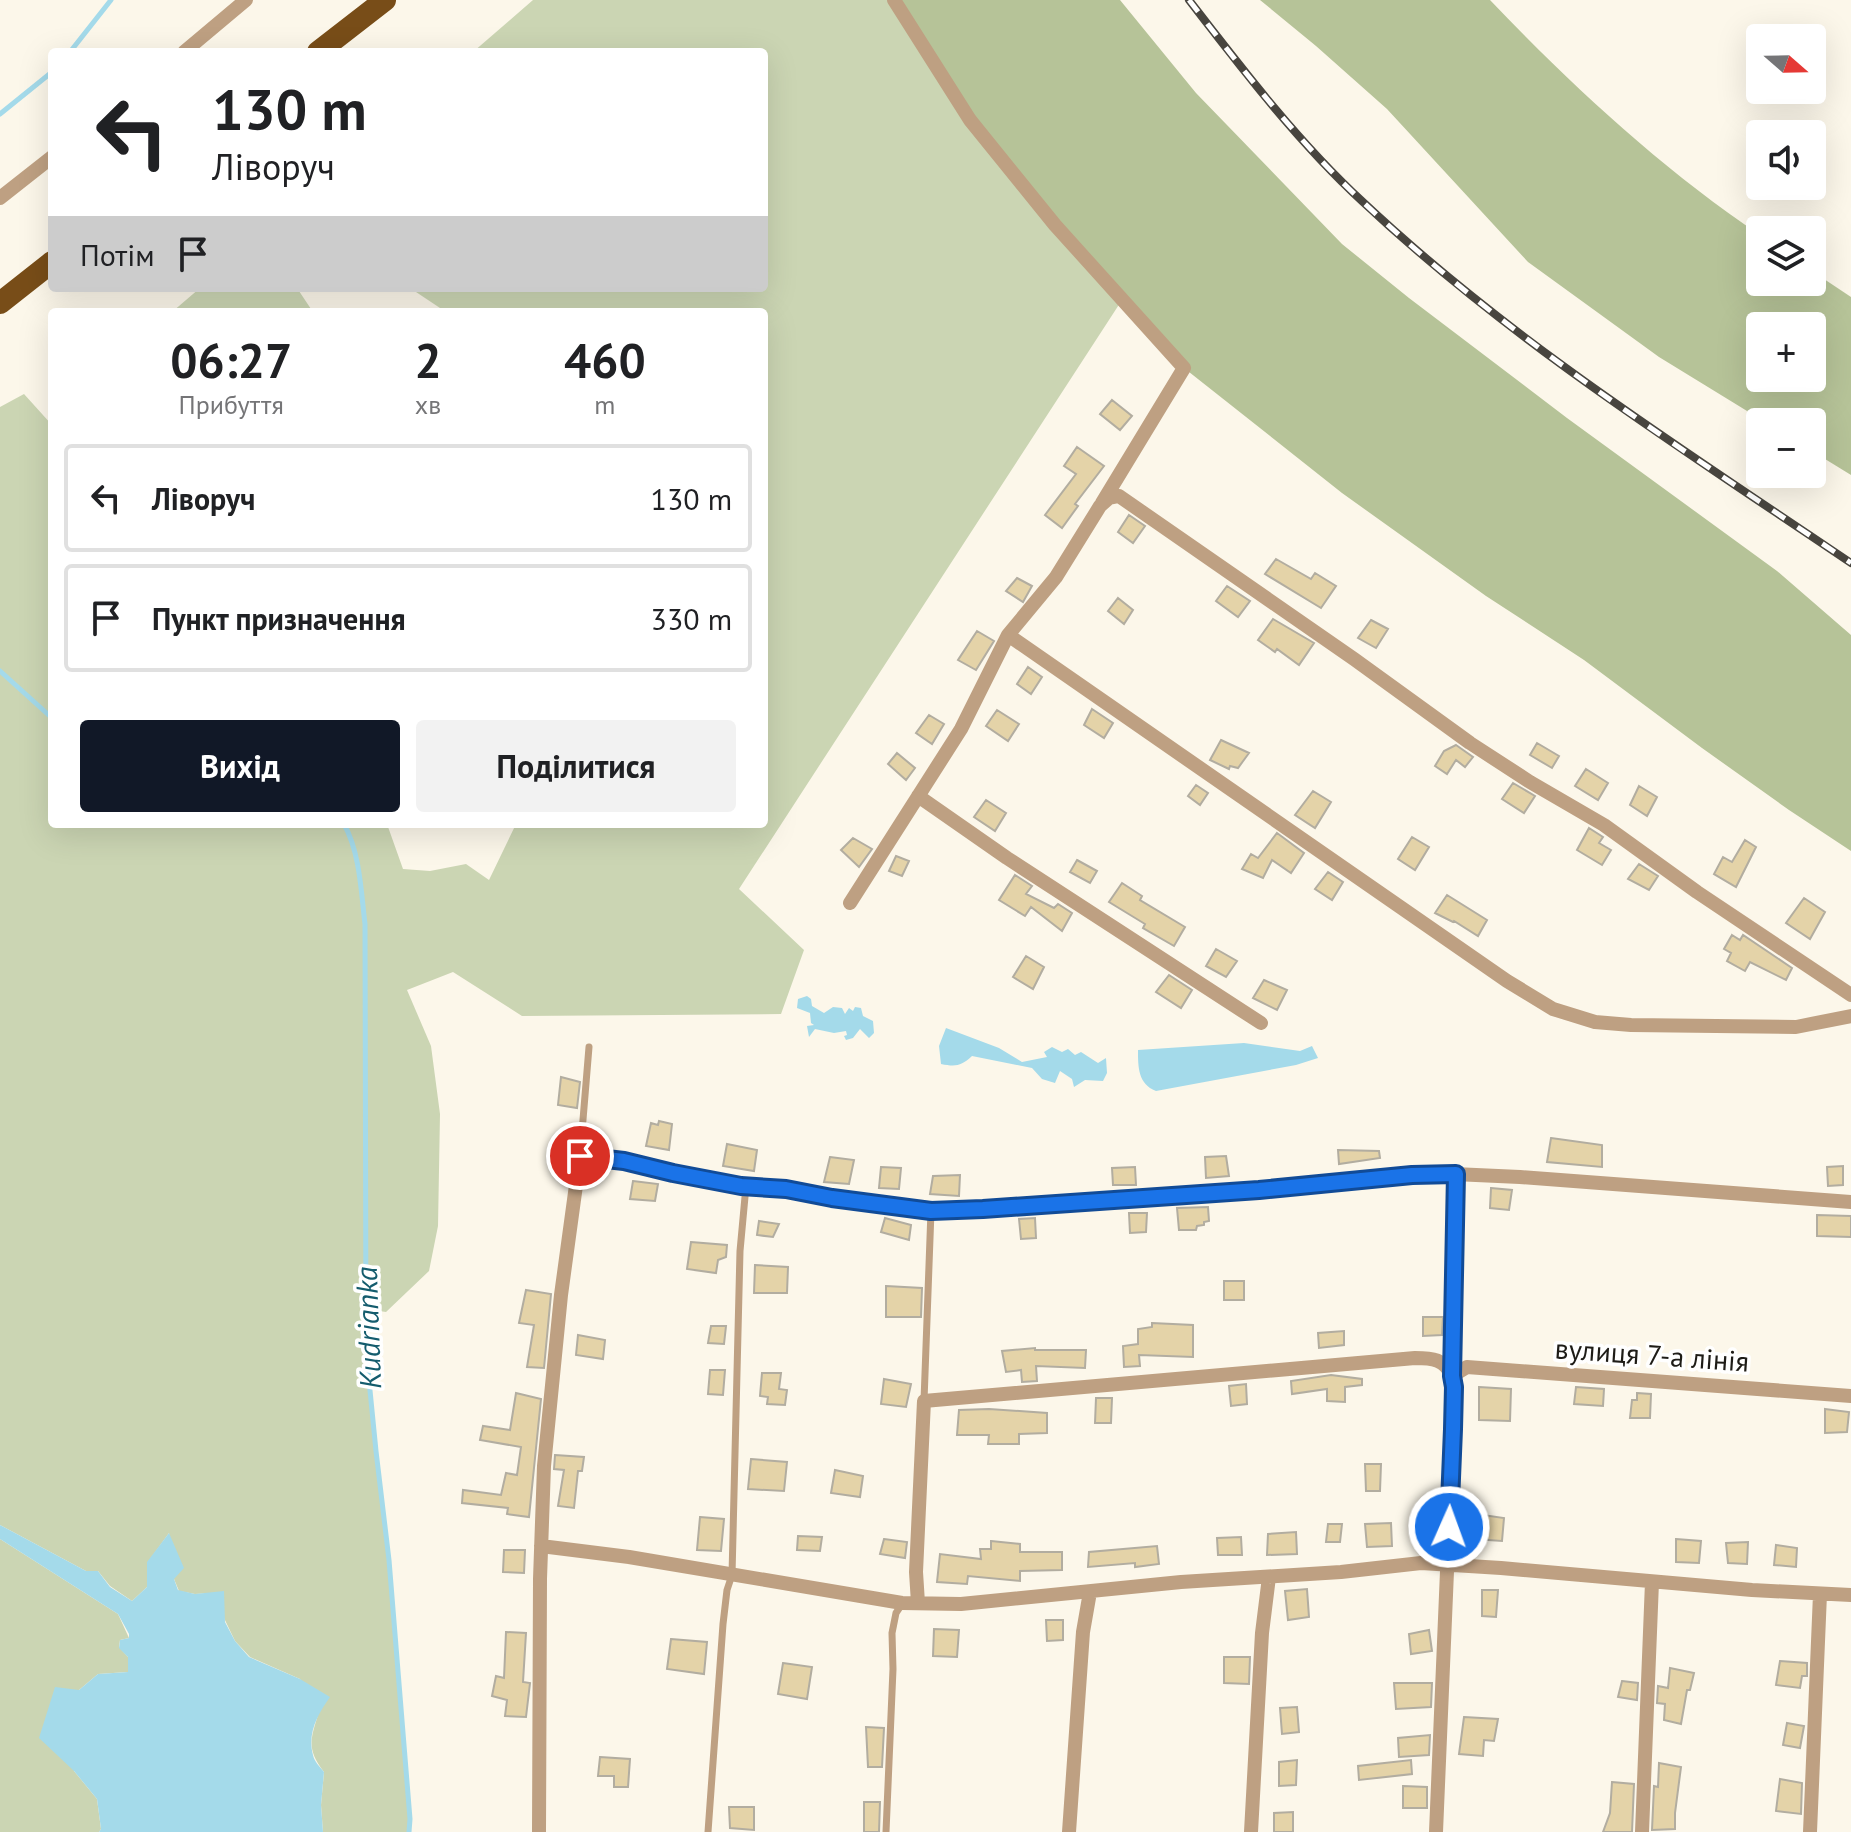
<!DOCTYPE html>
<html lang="uk">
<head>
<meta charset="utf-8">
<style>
	:root { --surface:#fff; --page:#f2f2f2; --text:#202124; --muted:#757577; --line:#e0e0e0; --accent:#111827 }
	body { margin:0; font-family:"PT Sans",sans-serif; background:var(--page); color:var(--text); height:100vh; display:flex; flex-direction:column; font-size:30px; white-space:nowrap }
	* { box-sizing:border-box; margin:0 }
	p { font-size:26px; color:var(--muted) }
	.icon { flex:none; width:44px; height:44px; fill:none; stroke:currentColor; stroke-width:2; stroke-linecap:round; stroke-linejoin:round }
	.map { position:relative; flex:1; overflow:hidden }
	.side { position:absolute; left:48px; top:308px; width:720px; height:520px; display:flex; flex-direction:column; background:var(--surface); border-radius:8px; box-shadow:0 8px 32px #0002 }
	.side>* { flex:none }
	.banner { position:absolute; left:48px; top:48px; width:720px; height:244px; border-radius:8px; box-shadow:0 8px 32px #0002; background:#fff; color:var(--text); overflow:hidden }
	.needle { width:52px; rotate:110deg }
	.fabs { position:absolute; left:1746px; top:24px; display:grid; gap:16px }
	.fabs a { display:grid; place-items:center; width:80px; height:80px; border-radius:8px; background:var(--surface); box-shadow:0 8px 32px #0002; font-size:40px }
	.pin { position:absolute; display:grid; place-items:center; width:68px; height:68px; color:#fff; margin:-34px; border:4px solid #fff; border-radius:50%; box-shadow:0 2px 8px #0007 }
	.me { position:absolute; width:88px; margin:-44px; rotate:2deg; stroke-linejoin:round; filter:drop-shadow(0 0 6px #0008) }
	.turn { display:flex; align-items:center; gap:28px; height:168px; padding:0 32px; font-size:36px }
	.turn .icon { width:104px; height:104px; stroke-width:2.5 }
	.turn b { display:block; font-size:56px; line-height:68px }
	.then { display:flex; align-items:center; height:76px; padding:0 32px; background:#0003; gap:16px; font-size:30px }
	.eta { display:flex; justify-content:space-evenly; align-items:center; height:136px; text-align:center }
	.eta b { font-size:48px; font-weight:800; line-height:56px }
	.primary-button { display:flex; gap:16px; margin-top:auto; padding:16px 32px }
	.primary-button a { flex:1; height:92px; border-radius:8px; background:var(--accent); color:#fff; font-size:32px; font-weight:800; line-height:92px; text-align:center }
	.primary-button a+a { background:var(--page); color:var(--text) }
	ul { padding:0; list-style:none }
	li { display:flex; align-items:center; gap:24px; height:108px; margin:0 16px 12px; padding:0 16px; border:4px solid var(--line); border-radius:8px }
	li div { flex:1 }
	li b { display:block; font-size:30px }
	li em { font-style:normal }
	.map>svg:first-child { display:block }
</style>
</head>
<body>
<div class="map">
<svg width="1851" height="1832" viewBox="0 0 1851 1832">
	<rect width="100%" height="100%" fill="#fcf7ea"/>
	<path fill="#cbd5b3" d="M533 0H894L1122 300 739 889 804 950 781 1014 522 1016 453 972 407 990 431 1046 440 1114 438 1226 429 1271 386 1312 366 1309C366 1393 380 1475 389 1558 399 1644 403 1732 410 1819L409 1832H323L321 1805 324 1772C307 1750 310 1740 318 1715L300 1679 250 1657 235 1641 212 1593 195 1594 179 1591 174 1579 169 1533 148 1562 147 1587 132 1601 110 1586 98 1571H86L0 1525V407L24 394 52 425V824H387L403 869 430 871 466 864 489 880 516 824H764V312H446L410 288H764V52H473Z
		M200 288H297L313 312H172Z
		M0 1539 118 1614 129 1638 120 1640 119 1647 128 1657V1672L98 1674 79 1690 74 1771 97 1799 101 1829 99 1832H0Z"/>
	<path fill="#b6c398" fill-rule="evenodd" d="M894 0H1120L1196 93 1342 244 1409 298 1567 418 1777 571 1851 635V851L1789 810 1702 748 1584 660 1486 596 1342 493 1184 368 970 120Z
		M1260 0H1490C1571 85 1663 170 1760 235V282H1812V271L1851 297V475L1812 451V422H1765L1659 357 1528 262 1387 109 1316 46ZM1760 326H1812V378H1760Z"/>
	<path fill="#a4daea" d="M807 996 811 999 812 1006 824 1013 833 1007 842 1008 845 1014 849 1008 853 1011 855 1007 861 1008 863 1016 873 1021 874 1033 869 1038 860 1029 853 1038 846 1040 844 1036 847 1035 846 1031 834 1033 815 1029 809 1037 807 1026 814 1025 811 1023 810 1013 797 1008 798 999Z
		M946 1028 999 1048 1022 1062 1047 1057 1044 1052 1052 1047 1062 1052 1068 1049 1075 1055 1081 1052 1098 1063 1106 1058 1107 1073 1103 1081 1085 1080 1074 1087 1072 1079 1060 1071 1055 1083 1042 1079 1032 1068 972 1056C961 1066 956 1067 941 1064L939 1046Z
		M1244 1043 1300 1051 1312 1046 1318 1058 1296 1065 1156 1091C1138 1084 1138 1067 1138 1050Z
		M0 1525 86 1571H98L110 1587 132 1601 147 1587V1562L169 1533 184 1568 174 1579 178 1590 195 1594 224 1591 225 1622 235 1641 249 1657 300 1679 330 1697C318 1714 307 1733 313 1755 314 1761 320 1767 324 1772L321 1805 323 1832H99L101 1829 97 1799 74 1771 39 1738 55 1687 79 1690 98 1674 128 1672V1657L119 1648 120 1640 129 1638V1634L118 1614 0 1539Z"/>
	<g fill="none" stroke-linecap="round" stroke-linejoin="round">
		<path stroke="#a4daea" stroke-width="5" d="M70 52 111 0
			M0 114 52 72
			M0 671 52 718
			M344 824C360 853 361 891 365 924L366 1350 376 1451 389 1560 410 1819 409 1832"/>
	</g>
	<path fill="#e4d3a8" stroke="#b2ada0" stroke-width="2" d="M1112 400 1132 416 1120 430 1100 414Z
		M1077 447 1104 466 1075 504 1078 506 1062 528 1045 515 1076 474 1064 466Z
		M1129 515 1145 526 1133 543 1118 532Z
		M1276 559 1311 579 1315 573 1336 586 1321 608 1265 574Z
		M1017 578 1032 586 1023 602 1006 591Z
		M1227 586 1250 601 1238 617 1216 601Z
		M1118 598 1133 610 1124 624 1108 611Z
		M1273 619 1314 643 1299 665 1277 649 1275 652 1258 640Z
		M1371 620 1388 629 1376 648 1358 638Z
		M977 631 994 641 976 670 958 660Z
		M1028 667 1042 677 1031 694 1017 684Z
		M1092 709 1113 723 1104 738 1084 725Z
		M997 710 1019 724 1008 741 986 726Z
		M929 715 944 724 932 744 916 733Z
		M1221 740 1249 753 1238 768 1230 766 1229 769 1210 760Z
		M1537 743 1559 756 1552 768 1530 755Z
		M1456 745 1473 757 1465 767 1456 760 1447 774 1435 766 1444 751Z
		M897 753 915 768 906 780 888 764Z
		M1586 769 1608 783 1598 800 1575 786Z
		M1513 783 1535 796 1524 813 1502 799Z
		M1196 785 1208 793 1200 805 1188 796Z
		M1639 786 1657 797 1647 816 1630 805Z
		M1313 791 1331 802 1315 828 1295 815Z
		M986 800 1006 813 995 831 974 817Z
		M1589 828 1603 837 1599 843 1611 850 1602 865 1577 850Z
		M1277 833 1304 853 1291 873 1272 860 1263 878 1242 869 1251 854 1258 858Z
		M1412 837 1429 847 1415 870 1398 859Z
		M853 838 872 849 859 867 841 850Z
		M1745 840 1756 847 1736 887 1714 874 1723 857 1732 862Z
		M896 856 909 861 902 876 889 871Z
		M1077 860 1097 871 1090 883 1070 872Z
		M1639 864 1658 876 1649 890 1628 879Z
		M1328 872 1343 882 1332 900 1315 889Z
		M1015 875 1032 886 1026 894 1054 908 1058 904 1072 913 1062 931 1031 907 1025 916 999 900Z
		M1122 883 1142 896 1140 900 1185 927 1174 946 1143 928 1145 924 1109 902Z
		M1447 895 1487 920 1478 936 1454 921 1453 922 1435 913Z
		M1804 898 1825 912 1810 939 1786 923Z
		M1732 935 1740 940 1743 935 1792 968 1786 980 1750 962 1745 971 1727 961 1731 953 1724 949Z
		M1216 949 1237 961 1226 977 1206 966Z
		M1026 956 1044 967 1033 989 1013 977Z
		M1169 975 1192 990 1181 1008 1156 992Z
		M1264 980 1287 990 1277 1010 1253 998Z
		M561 1077 580 1082 577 1108 558 1105Z
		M659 1121 672 1124 669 1150 646 1146 651 1123 658 1125Z
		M1551 1138 1602 1145V1167L1547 1162Z
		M727 1144 757 1150 754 1171 723 1166Z
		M1338 1150 1379 1151 1380 1158 1339 1164Z
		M1226 1156 1229 1176 1206 1178 1205 1157Z
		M830 1157 854 1160 849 1184 824 1182Z
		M1843 1166V1185L1828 1186 1827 1167Z
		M881 1167 901 1168 899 1189 879 1188Z
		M1135 1167 1136 1185H1113L1112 1168Z
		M960 1175 959 1196 930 1194 933 1176Z
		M633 1181 658 1184 655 1201 630 1199Z
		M1491 1188 1512 1190 1509 1210 1490 1208Z
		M1208 1207 1209 1221 1204 1222V1225L1197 1226 1196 1230H1179L1177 1208Z
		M1129 1213H1147L1146 1232 1130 1233Z
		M1817 1215 1851 1216V1237L1817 1236Z
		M885 1218 911 1225 909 1240 881 1232Z
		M1035 1218 1036 1238 1021 1239 1019 1219Z
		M759 1221 779 1224 773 1237 757 1235Z
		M691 1242 727 1245 726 1257 718 1260 716 1273 687 1269Z
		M755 1265 788 1267 787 1293H754Z
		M1224 1281H1244V1300H1224Z
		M886 1286 922 1288 921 1317H886Z
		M526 1290 551 1294 544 1368 527 1367 534 1325 519 1323Z
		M1423 1317H1443L1442 1335 1423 1336Z
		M1152 1323 1193 1325V1357L1139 1355 1140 1366 1124 1367 1123 1346 1138 1344V1329L1152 1327Z
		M711 1326H726L724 1344 708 1343Z
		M1344 1331V1345L1319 1348 1318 1333Z
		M578 1335 605 1340 603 1359 576 1355Z
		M1035 1348V1350H1086L1085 1368 1036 1366 1037 1381 1022 1382 1021 1370 1006 1372 1002 1351Z
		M710 1370H725L723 1395 708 1394Z
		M762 1373H781L779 1389 787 1390 785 1405 767 1404 768 1397 760 1396Z
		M1331 1375 1362 1379V1385L1345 1387V1402L1327 1401V1389L1292 1394 1291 1381Z
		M884 1379 911 1384 906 1407 881 1404Z
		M1246 1384 1247 1404 1231 1406 1229 1386Z
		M1479 1387 1511 1389 1510 1421 1479 1420Z
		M1576 1387 1604 1389 1603 1406 1574 1404Z
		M516 1393 541 1399 529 1517 507 1514 508 1508 462 1503 463 1490 501 1495 506 1473 517 1475 521 1447 480 1440 483 1426 510 1430Z
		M1637 1393 1651 1394 1650 1418H1630L1632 1400H1637Z
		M1096 1398H1112L1111 1423H1095Z
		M989 1409 1047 1413V1433L1019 1434V1444H988L989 1435H957L959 1410Z
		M1825 1409 1849 1412 1847 1432 1825 1433Z
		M555 1455 584 1457 582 1471H578L574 1508 558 1506 564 1470 554 1469Z
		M751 1459 787 1462 784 1491 748 1489Z
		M1365 1464H1381L1380 1491H1366Z
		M835 1470 863 1476 860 1497 831 1493Z
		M1476 1514 1504 1518 1502 1541 1474 1539Z
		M700 1517 724 1519 721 1551 697 1550Z
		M1391 1523 1392 1546 1367 1547 1365 1524Z
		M1419 1523 1433 1525 1432 1543 1417 1542Z
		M1328 1524H1342L1340 1542H1326Z
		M1296 1532 1297 1554 1267 1555 1268 1534Z
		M798 1536 822 1537 820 1551 797 1550Z
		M1241 1537 1242 1555H1218L1217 1538Z
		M884 1539 907 1542 905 1558 880 1554Z
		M1676 1539 1701 1541 1699 1563 1676 1562Z
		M991 1541 1020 1544V1552H1062V1570L1020 1571V1581L968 1576 967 1584 937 1582 940 1554 981 1559 980 1549H991Z
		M1748 1542 1747 1564 1728 1563 1726 1543Z
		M1776 1545 1797 1548 1796 1567 1774 1565Z
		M1157 1546 1159 1564 1135 1567V1563L1088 1567 1089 1552Z
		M504 1550H525L524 1573 503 1572Z
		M1307 1589 1309 1617 1288 1620 1285 1591Z
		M1482 1590H1498L1496 1617 1482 1616Z
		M1046 1620H1063V1640L1047 1641Z
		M934 1629 959 1630 957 1657 933 1656Z
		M1429 1630 1432 1651 1411 1654 1409 1634Z
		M506 1632 526 1633 523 1682 530 1683 526 1717 505 1716 507 1700 492 1696 496 1676 504 1678Z
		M671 1639 707 1642 704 1674 667 1669Z
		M1224 1657H1250L1249 1684 1224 1683Z
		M1780 1661 1807 1663V1676H1802L1800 1688 1776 1685Z
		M783 1663 812 1667 807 1699 778 1694Z
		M1670 1668 1694 1673 1690 1690H1687L1681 1724 1664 1720 1665 1704 1657 1703 1658 1686 1668 1688Z
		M1622 1681 1638 1683 1637 1700 1618 1697Z
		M1394 1683H1432L1431 1707 1396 1709Z
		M1297 1707 1299 1732 1282 1734 1280 1708Z
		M1464 1717 1498 1719 1494 1741 1484 1740 1483 1756 1459 1754Z
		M1787 1723 1804 1726 1800 1748 1783 1745Z
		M866 1727 884 1728 882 1767H868Z
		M1430 1735 1429 1755 1399 1757 1398 1738Z
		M600 1757 630 1759 628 1787H614V1776H598Z
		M1297 1760 1296 1785 1279 1786V1762Z
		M1411 1760 1412 1774 1359 1780 1358 1766Z
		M1659 1763 1681 1767 1675 1813V1829L1652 1830 1654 1786 1658 1787Z
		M1780 1779 1802 1783 1801 1814 1776 1811Z
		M1612 1782 1634 1784 1632 1832H1603L1610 1813Z
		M1403 1786 1427 1787V1808H1403Z
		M864 1802H880L879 1832H864Z
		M729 1807H754V1830L730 1828Z
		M1293 1812V1832H1274V1813Z"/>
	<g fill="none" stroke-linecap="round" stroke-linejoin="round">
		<path stroke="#bea082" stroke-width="7" d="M580 1156 589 1047
			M924 1401 931 1211
			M708 1832 723 1624 727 1590 732 1575 740 1251 746 1186
			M886 1832 893 1669 892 1633 896 1613 902 1604"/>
		<path stroke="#bea082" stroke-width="14" d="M894 0 970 120 1055 225 1184 368 1102 503
			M184 52 246 0
			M0 198 52 157
			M1008 635 1507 981 1553 1009 1595 1022 1631 1025 1796 1027 1851 1016
			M918 796 1007 858 1261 1023
			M850 903 961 729 1008 635 1056 577 1100 506 1109 498 1119 496 1354 659 1470 743 1530 782 1604 825 1697 892 1851 995
			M1452 1376 1467 1367 1851 1396
			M541 1546 629 1557 902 1603 961 1604 1181 1582 1341 1572 1421 1563 1501 1568 1752 1590 1851 1595
			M918 1603 916 1572 924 1401 1415 1358C1432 1358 1445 1359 1452 1376
			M539 1832 540 1579 544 1466 561 1295 580 1156 624 1161 673 1173 741 1186 786 1189 808 1194 870 1202 922 1211 983 1209 1259 1190 1412 1175 1454 1174 1520 1177 1851 1202
			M1069 1832 1083 1632 1090 1592
			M1251 1832 1262 1633 1269 1577
			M1436 1832 1453 1429 1454 1387 1452 1376 1456 1174
			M1642 1832 1652 1582
			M1810 1832 1820 1594"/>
		<path stroke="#784d18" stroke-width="22" d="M318 52 385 0
			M0 303 52 262"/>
		<g stroke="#48453f" stroke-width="8">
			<path id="rail" d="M1189 0C1243 70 1298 142 1363 202 1511 341 1684 450 1851 563"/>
		</g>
		<use href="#rail" stroke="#fff" stroke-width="5" stroke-dasharray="15" stroke-linecap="butt"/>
	</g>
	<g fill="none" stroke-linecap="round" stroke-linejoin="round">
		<g stroke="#114b97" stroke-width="20">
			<path id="route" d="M580 1156 624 1161 673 1173 741 1186 786 1189 832 1198 931 1211 983 1209 1259 1190 1412 1175 1456 1174 1452 1376 1454 1387 1453 1429 1449 1527"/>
		</g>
		<use href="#route" stroke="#1a73e8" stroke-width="14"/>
	</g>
	<g text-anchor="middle" stroke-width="7" stroke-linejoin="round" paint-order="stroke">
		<g font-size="28" fill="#1e1c17" stroke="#fff">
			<text transform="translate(1652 1355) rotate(4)" y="10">вулиця 7-а лінія</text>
		</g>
		<g font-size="30" font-style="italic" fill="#145c6d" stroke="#fff">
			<text transform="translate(369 1328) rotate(-92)" y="10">Kudrianka</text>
		</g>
	</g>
</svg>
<div class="fabs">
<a><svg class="needle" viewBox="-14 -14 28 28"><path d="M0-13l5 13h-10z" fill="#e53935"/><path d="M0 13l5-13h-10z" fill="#757577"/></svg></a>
<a><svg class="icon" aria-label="sound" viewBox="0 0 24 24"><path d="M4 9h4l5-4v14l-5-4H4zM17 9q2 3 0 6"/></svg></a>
<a><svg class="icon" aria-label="layers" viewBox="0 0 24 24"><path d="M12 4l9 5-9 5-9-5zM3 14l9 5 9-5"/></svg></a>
<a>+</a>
<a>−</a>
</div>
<div class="pin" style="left:580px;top:1156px;background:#d93025"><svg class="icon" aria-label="arrive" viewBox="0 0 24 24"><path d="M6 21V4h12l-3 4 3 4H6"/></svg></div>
<svg class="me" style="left:1449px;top:1527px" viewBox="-20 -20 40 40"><circle r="17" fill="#1a73e8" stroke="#fff" stroke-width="3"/><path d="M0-11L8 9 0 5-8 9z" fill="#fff"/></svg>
<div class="banner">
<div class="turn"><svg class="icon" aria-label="left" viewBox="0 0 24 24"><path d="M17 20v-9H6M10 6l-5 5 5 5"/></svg><div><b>130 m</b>Ліворуч</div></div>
<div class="then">Потім<svg class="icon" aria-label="arrive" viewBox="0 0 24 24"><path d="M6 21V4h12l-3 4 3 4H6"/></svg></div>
</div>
<section class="side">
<div class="eta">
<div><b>06:27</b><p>Прибуття</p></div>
<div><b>2</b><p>хв</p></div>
<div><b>460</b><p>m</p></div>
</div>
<ul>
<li><svg class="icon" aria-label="left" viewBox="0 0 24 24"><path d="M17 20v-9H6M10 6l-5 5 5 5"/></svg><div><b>Ліворуч</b></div><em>130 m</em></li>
<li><svg class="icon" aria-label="arrive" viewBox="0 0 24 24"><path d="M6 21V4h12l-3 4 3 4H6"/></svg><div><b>Пункт призначення</b></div><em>330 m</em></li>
</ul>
<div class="primary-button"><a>Вихід</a><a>Поділитися</a></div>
</section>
</div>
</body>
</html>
